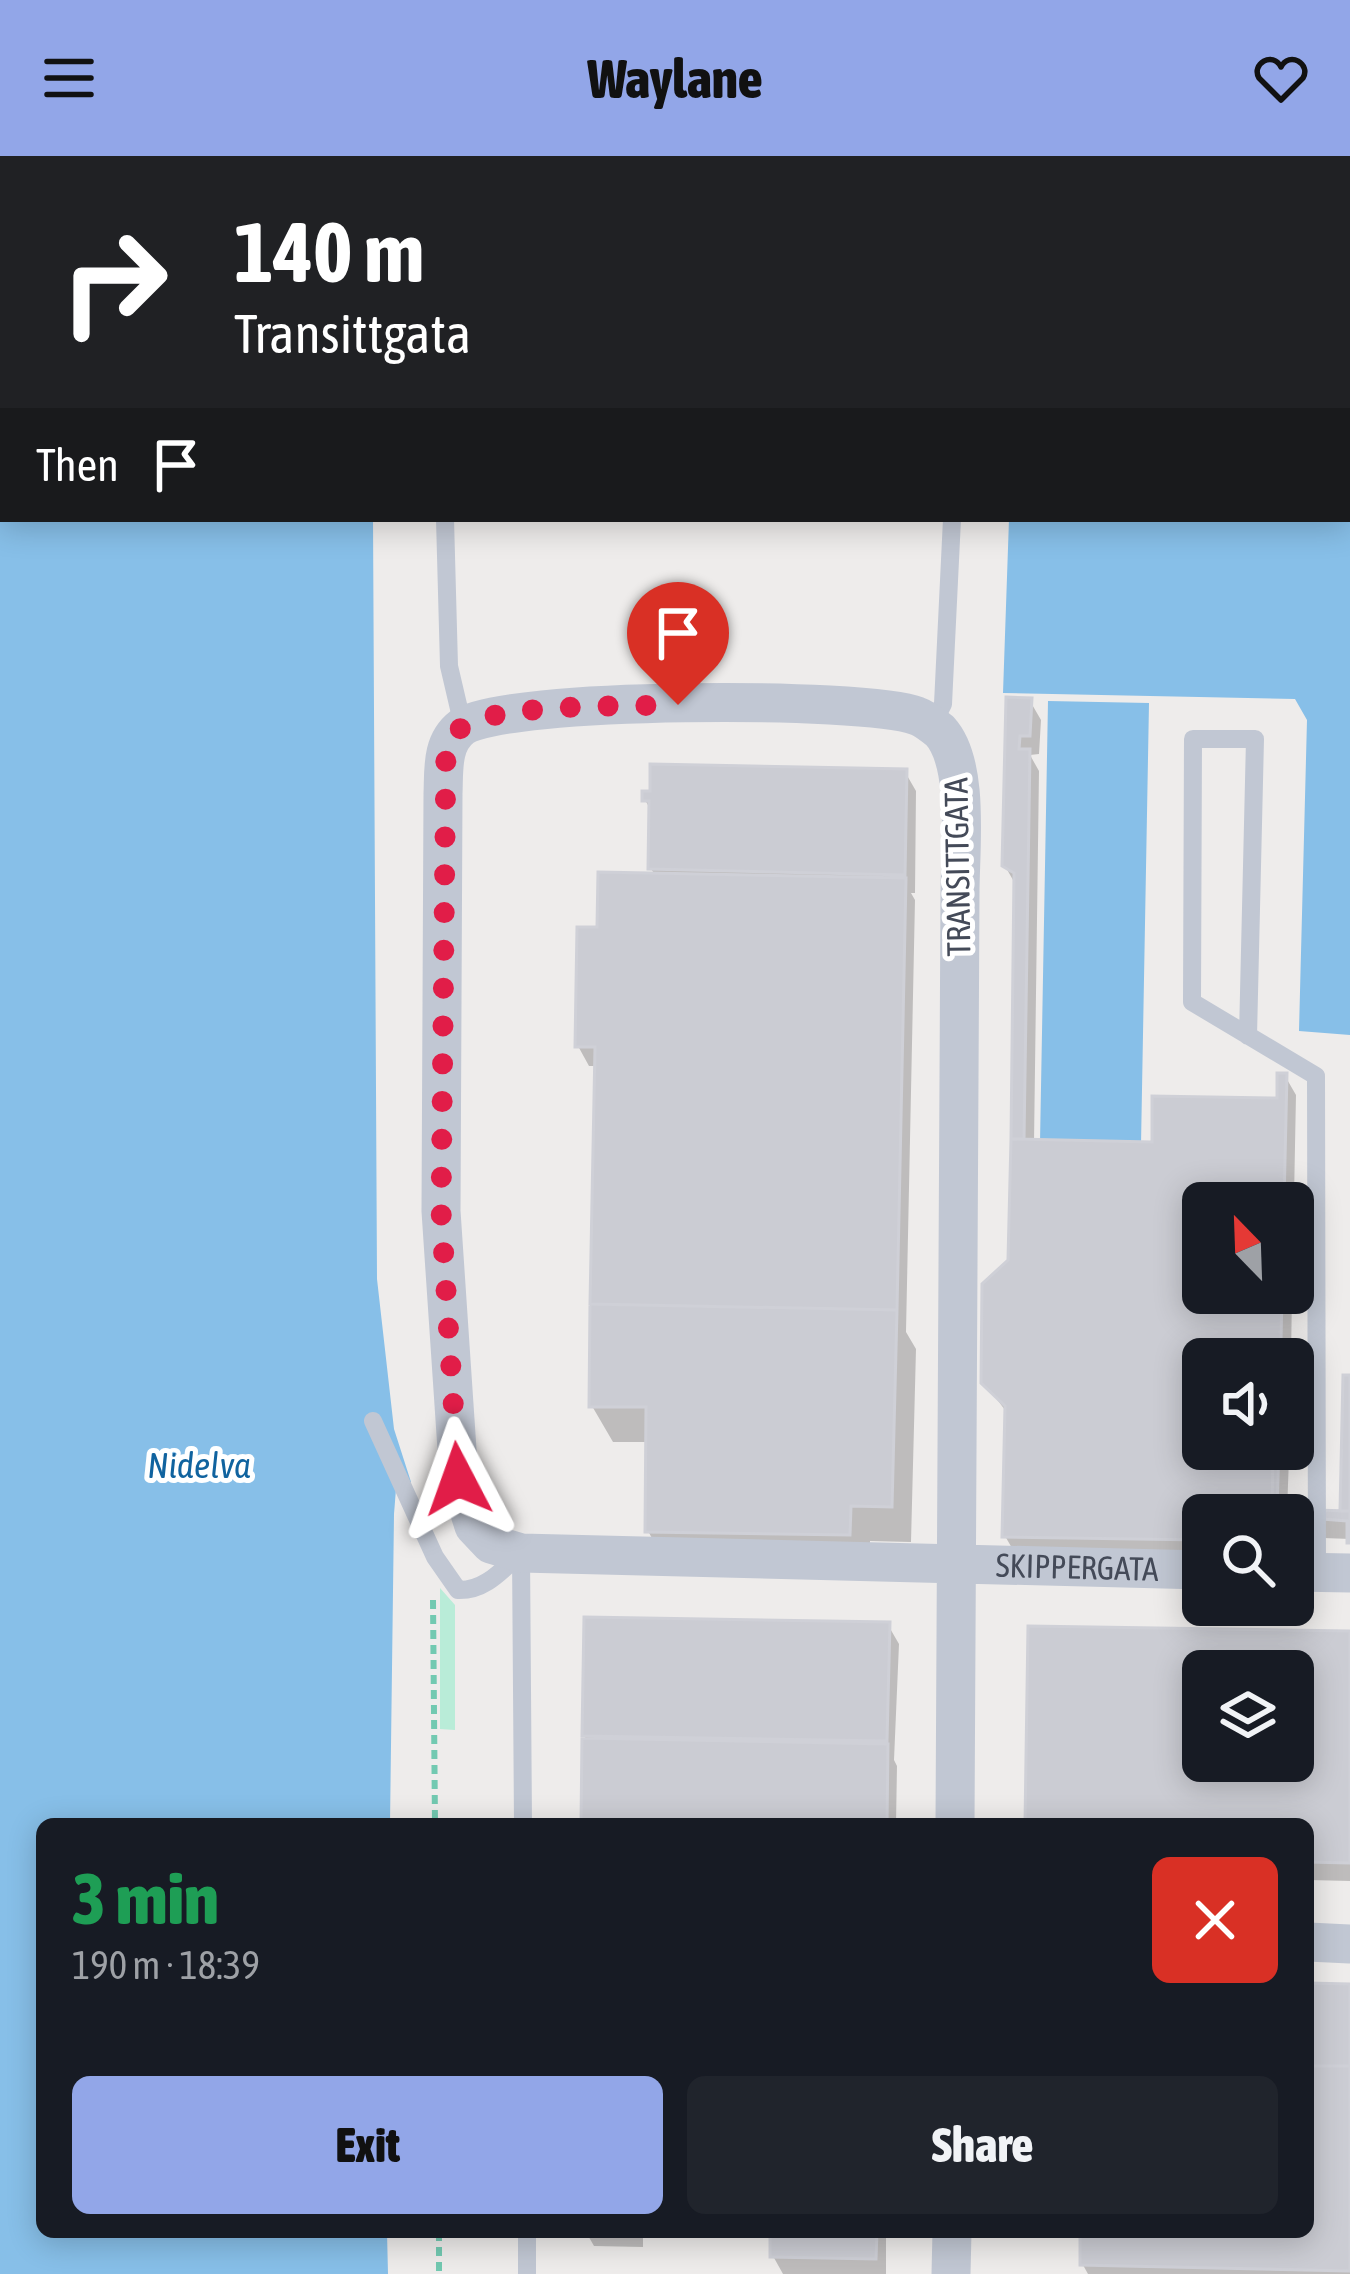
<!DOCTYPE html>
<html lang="en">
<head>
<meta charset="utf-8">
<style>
	:root { --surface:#171b24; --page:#20242c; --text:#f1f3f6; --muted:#9ea1a6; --accent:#92a6e8 }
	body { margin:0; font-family:"Asap Condensed",sans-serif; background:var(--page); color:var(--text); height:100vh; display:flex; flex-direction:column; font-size:45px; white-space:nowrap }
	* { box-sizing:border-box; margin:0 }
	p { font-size:39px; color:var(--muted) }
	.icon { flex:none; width:66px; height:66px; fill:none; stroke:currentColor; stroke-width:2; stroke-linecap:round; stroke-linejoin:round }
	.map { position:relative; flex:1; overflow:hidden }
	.drawer { position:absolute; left:36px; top:1662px; width:1278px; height:420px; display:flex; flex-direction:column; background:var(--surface); border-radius:18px; box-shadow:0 6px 30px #0003 }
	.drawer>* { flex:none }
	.hud { position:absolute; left:0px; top:0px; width:1350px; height:366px; box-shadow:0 6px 30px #0003; background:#202124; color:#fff; overflow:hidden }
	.needle { width:78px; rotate:337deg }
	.buttons { position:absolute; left:1182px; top:1026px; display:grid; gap:24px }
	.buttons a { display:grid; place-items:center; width:132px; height:132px; border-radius:18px; background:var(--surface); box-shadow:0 6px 30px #0003; font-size:60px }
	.pin { position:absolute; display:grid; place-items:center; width:102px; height:102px; color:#fff; margin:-123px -51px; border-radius:50% 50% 50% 0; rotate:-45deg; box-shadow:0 0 12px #0007 }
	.pin .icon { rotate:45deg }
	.me { position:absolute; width:132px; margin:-66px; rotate:356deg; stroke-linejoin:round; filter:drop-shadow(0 0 9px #0008) }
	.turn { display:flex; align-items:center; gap:42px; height:252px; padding:0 36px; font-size:54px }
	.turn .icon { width:156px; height:156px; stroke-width:2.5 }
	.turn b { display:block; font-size:84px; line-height:102px }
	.then { display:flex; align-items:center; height:114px; padding:0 36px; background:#0003; gap:24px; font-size:45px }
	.round { display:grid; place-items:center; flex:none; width:126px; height:126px; border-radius:18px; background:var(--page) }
	.summary { display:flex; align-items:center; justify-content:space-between; height:204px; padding:0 36px }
	h1 { font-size:72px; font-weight:800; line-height:90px; color:#1e9e55 }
	.cta { display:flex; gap:24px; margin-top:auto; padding:24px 36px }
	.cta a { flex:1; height:138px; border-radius:18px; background:var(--accent); color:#111; font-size:48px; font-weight:800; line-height:138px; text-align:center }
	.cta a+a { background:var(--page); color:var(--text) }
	header { display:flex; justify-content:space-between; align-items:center; height:156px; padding:0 36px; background:var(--accent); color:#111; font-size:54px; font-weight:800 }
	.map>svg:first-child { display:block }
</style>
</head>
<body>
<header><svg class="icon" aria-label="menu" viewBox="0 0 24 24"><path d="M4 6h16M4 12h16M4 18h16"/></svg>Waylane<svg class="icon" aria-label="heart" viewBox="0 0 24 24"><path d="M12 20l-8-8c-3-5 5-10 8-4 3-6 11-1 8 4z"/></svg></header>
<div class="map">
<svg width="1350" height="2118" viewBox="0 0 1350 2118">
	<rect width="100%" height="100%" fill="#eeeceb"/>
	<path fill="#b9ecd8" d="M440 1432 455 1449V1574L440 1573Z"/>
	<path fill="#87bfe8" d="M0 0H371L3 3V363H373L377 1123 394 1273 411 1326 396 1333 394 1358 390 1668H42V2076H387L388 2118H0Z
		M1021 0H1350V879L1299 875 1307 564 1295 543 1003 537 1009 363H1347V3H1021Z
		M1048 545 1149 547 1137 1210 1036 1208Z"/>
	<path fill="#0003" fill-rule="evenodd" d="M642 0H804V3Z
		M1008 544 1030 545 1041 564 1039 598 1030 599 1039 615 1034 987 1155 989 1280 945 1285 920 1296 939 1293 1093V1047H1203V1137H1292L1291 1203H1203V1293H1284L1289 1302 1287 1356 1343 1358 1350 1222V1387V1383L1297 1381 1296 1404 1293 1403V1359H1203V1402L1016 1399 1005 1380 1008 1258 984 1226 1011 1105 1017 731 1005 710Z
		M905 616 916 635 915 737H911L915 744 906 1176 916 1193 911 1386 870 1385 869 1414 668 1411 648 1375V1286H613L592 1250 597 910H589L578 890 600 774 656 720 651 713 652 656 645 644Z
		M587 1464 888 1469 899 1488 894 1604 897 1610 896 1668H584Z
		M1031 1473 1350 1478V1725L1308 1724V1668H1028ZM1203 1515H1293V1605H1203Z
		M1308 1830 1350 1831V2118H1088L1083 2109V2076H1308Z
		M586 2076H643V2091L594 2090Z
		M746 2076H890L886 2078V2118H783L773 2100V2076Z"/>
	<path fill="#cbccd3" stroke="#cfd0d7" stroke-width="3" fill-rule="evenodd" d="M1006 541 1032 542 1030 580H1020L1019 593H1030L1024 983H1011L1014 717 1002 710Z
		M650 608 907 613 905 719 648 713 649 645H642V635H650Z
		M598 716 906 722 897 1154 590 1148 595 891H575L577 771H597Z
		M1277 917H1287L1284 1047H1203V1137H1282L1281 1185H1276L1275 1199H1281V1203H1203V1293H1273L1272 1359H1203V1384L1002 1381 1005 1250 981 1227 982 1128 1008 1104 1011 983 1152 986V940L1277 942Z
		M590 1148 897 1154 892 1351 851 1350 850 1379 645 1376 646 1251H589Z
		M1343 1219H1350V1355H1340Z
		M1273 1293H1279L1277 1353 1350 1355V1387H1347V1365L1272 1359Z
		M584 1461 890 1466 887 1585 582 1580Z
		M1028 1470 1350 1475V1707L1308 1706V1668H1025ZM1203 1515H1293V1605H1203Z
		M582 1582 888 1588 887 1668H581Z
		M1308 1827 1350 1828V1910H1308Z
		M1308 1910H1350V2115L1080 2109V2076H1308Z
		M770 2076H877L876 2103 770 2101Z"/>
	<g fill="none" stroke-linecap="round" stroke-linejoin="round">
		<path stroke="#72c9b1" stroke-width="6" stroke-dasharray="9 6" stroke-linecap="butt" d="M433 1444 435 1668
			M439 2076V2118"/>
		<path stroke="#c1c7d3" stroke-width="18" d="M433 0V3
			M892 3V0
			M962 3V0
			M445 363 449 510 463 570
			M932 570 943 548 952 363
			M1248 880 1255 583H1193L1192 846 1316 920 1317 1417
			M373 1265 435 1401 458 1434C485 1435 502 1414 521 1397
			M521 1397 523 1668
			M527 2076V2118"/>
		<g stroke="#c1c7d3" stroke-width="39">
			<path d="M1293 1416 1350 1417"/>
			<path id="s1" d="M955 1668 960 736C960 694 970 608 940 575 935 571 923 562 917 560 865 540 503 541 462 571 441 587 444 614 443 638L441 1055 459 1323 474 1370 491 1388 521 1397 1203 1414"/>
			<path d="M1308 1786 1350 1788"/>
			<path d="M951 2118 952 2076"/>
		</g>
	</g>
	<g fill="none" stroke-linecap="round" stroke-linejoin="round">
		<path stroke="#e11d48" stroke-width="21" stroke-dasharray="0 37.8" d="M458 1323 441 1055 446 590C451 584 458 573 465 569 501 548 632 550 678 549"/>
	</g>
	<g text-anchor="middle" stroke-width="10" stroke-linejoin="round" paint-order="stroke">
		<g font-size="33" fill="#444a58" stroke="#fff">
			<text transform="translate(957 711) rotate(-91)" y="12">TRANSITTGATA</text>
			<text dy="12" stroke="none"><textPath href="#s1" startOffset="3003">SKIPPERGATA</textPath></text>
		</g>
		<g font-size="36" font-style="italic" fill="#10639f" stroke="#fff">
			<text x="199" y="1322">Nidelva</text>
		</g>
	</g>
</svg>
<div class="buttons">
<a><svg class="needle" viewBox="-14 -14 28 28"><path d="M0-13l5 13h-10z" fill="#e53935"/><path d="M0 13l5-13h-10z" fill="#9ea1a6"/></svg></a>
<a><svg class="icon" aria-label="sound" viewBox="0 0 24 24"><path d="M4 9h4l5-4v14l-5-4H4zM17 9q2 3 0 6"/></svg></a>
<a><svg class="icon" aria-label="search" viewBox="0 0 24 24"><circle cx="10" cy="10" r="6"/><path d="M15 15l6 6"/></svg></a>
<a><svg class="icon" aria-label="layers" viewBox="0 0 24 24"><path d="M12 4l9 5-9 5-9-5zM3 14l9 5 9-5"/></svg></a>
</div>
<div class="pin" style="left:678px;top:549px;background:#d93025"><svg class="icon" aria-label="arrive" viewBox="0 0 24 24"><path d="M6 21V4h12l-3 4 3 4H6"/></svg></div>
<svg class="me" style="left:458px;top:1323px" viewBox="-20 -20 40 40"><path d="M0-17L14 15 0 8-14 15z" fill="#e11d48" stroke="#fff" stroke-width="4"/></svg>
<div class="hud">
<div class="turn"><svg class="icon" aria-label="right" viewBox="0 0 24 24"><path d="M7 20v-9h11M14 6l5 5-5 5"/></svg><div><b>140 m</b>Transittgata</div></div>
<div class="then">Then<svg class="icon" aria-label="arrive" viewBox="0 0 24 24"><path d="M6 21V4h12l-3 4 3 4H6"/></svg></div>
</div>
<section class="drawer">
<div class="summary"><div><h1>3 min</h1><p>190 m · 18:39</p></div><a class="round" style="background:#d93025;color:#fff"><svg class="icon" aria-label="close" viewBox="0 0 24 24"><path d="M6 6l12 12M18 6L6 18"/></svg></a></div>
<div class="cta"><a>Exit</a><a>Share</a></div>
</section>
</div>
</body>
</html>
